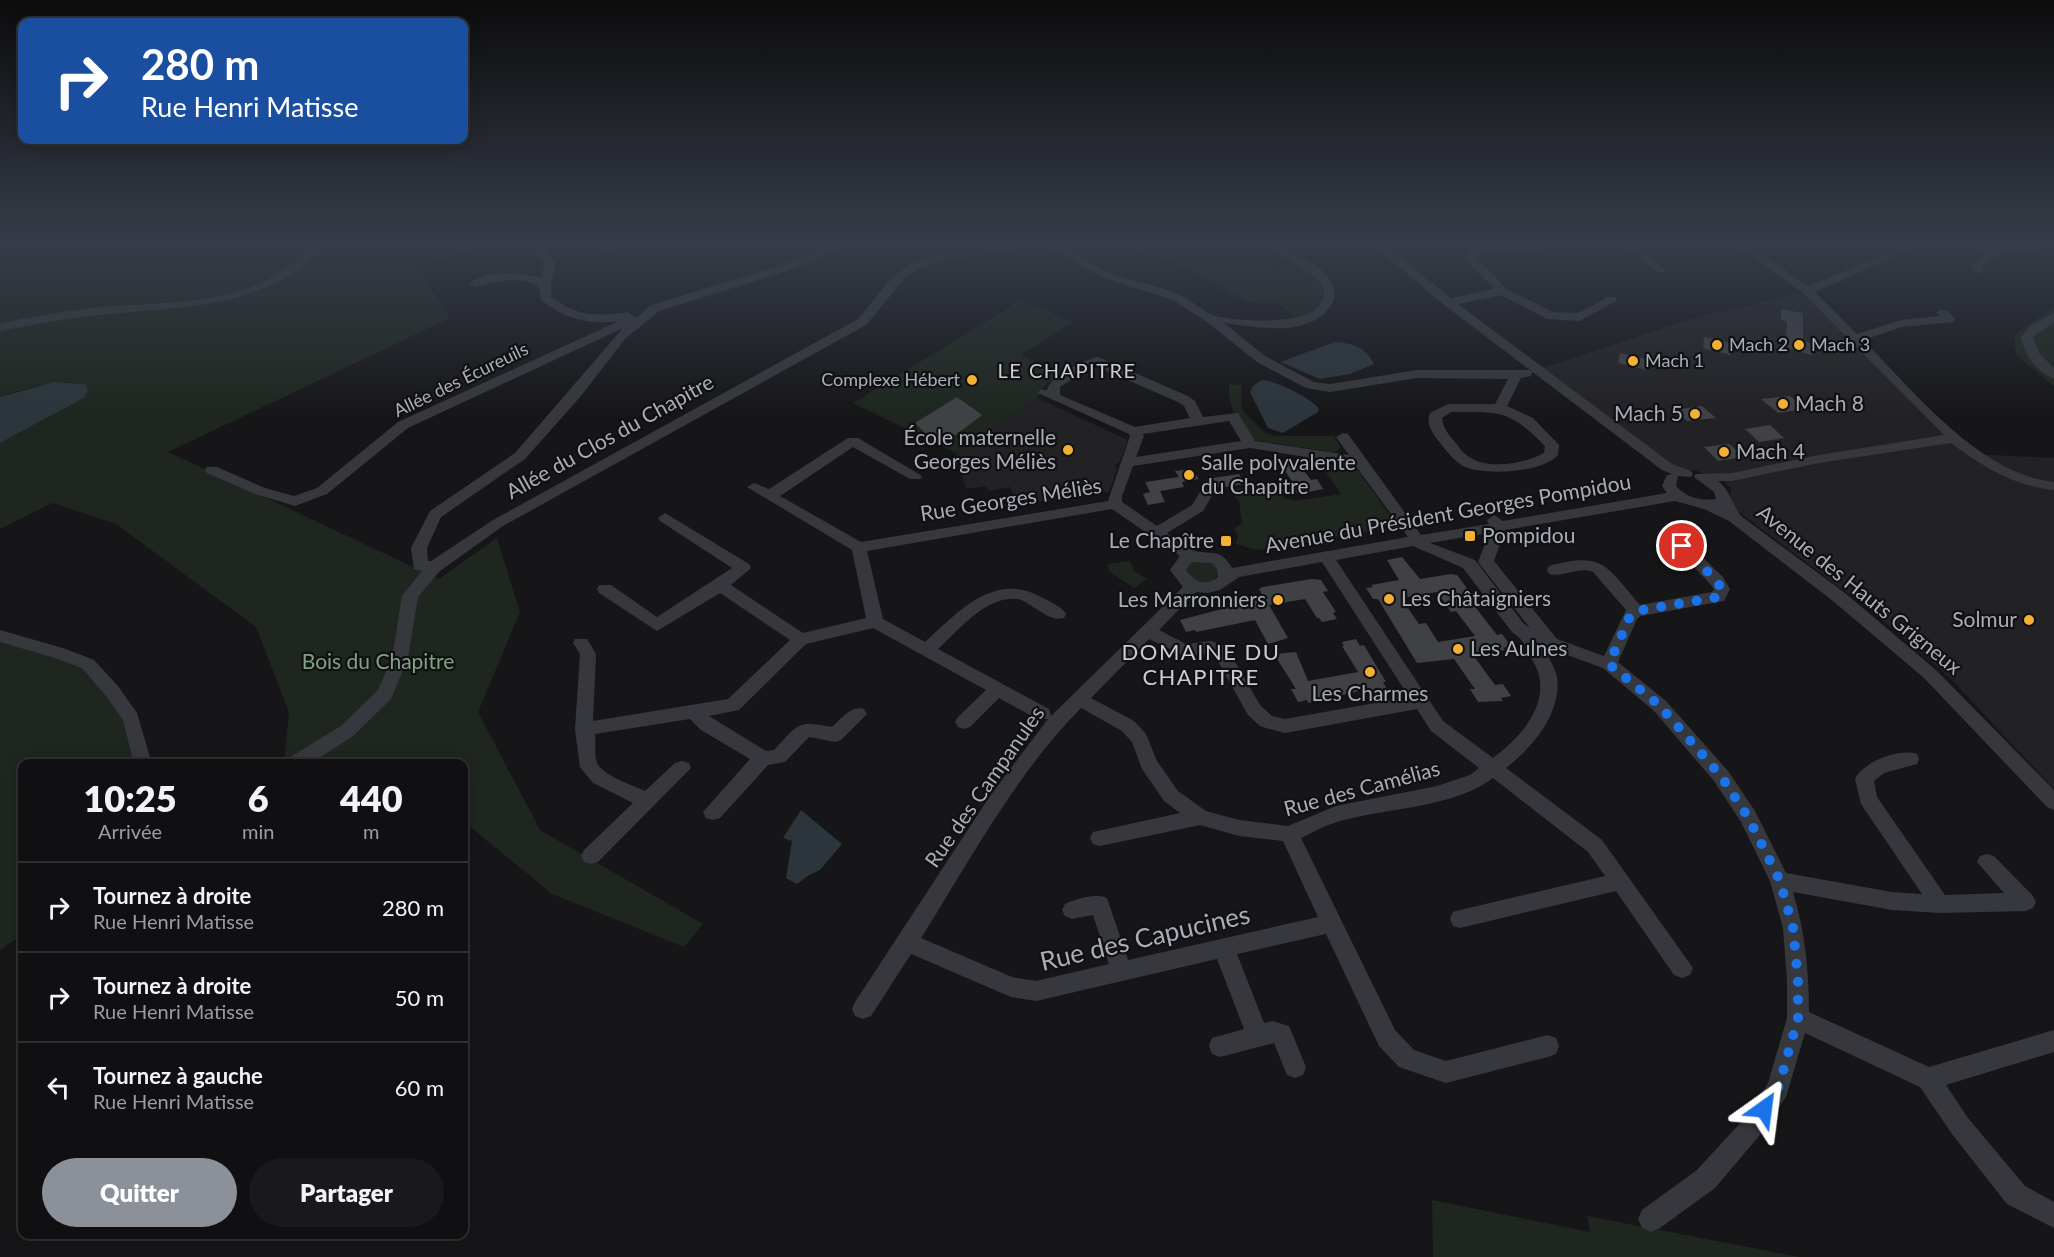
<!DOCTYPE html>
<html lang="fr">
<head>
<meta charset="utf-8">
<style>
	:root { --surface:#101012; --page:#19191b; --text:#f1f3f6; --muted:#9c9d9f; --line:#303032; --accent:#8c9099 }
	body { margin:0; font-family:Lato,sans-serif; background:var(--page); color:var(--text); height:100vh; display:flex; flex-direction:column; font-size:22px; white-space:nowrap }
	* { box-sizing:border-box; margin:0 }
	p { font-size:20px; color:var(--muted) }
	.icon { flex:none; width:33px; height:33px; fill:none; stroke:currentColor; stroke-width:2; stroke-linecap:round; stroke-linejoin:round }
	.map { position:relative; flex:1; overflow:hidden }
	.drawer { position:absolute; left:18px; top:759px; width:450px; height:480px; display:flex; flex-direction:column; background:var(--surface); border-radius:12px; box-shadow:0 3px 15px #0003,0 0 0 2px var(--line) }
	.drawer>* { flex:none }
	.banner { position:absolute; left:18px; top:18px; width:450px; height:126px; border-radius:12px; box-shadow:0 3px 15px #0003,0 0 0 2px var(--line); background:#1a4fa0; color:#fff; overflow:hidden }
	.pin { position:absolute; display:grid; place-items:center; width:51px; height:51px; color:#fff; margin:-26px; border:3px solid #fff; border-radius:50%; box-shadow:0 2px 6px #0007 }
	.me { position:absolute; width:66px; margin:-33px; rotate:31deg; stroke-linejoin:round; filter:drop-shadow(0 0 4px #0008) }
	.turn { display:flex; align-items:center; gap:21px; height:126px; padding:0 24px; font-size:27px }
	.turn .icon { width:78px; height:78px; stroke-width:2.5 }
	.turn b { display:block; font-size:42px; line-height:51px }
	.eta { display:flex; justify-content:space-evenly; align-items:center; height:102px; text-align:center }
	.eta b { font-size:36px; font-weight:800; line-height:42px }
	.primary-button { display:flex; gap:12px; margin-top:auto; padding:12px 24px }
	.primary-button a { flex:1; height:69px; border-radius:36px; background:var(--accent); color:#fff; font-size:24px; font-weight:800; line-height:69px; text-align:center }
	.primary-button a+a { background:var(--page); color:var(--text) }
	ul { padding:0; list-style:none }
	li { display:flex; align-items:center; gap:18px; height:90px; padding:0 24px; border-top:2px solid var(--line) }
	li div { flex:1 }
	li b { display:block; font-size:22px }
	li em { font-style:normal }
	.map>svg:first-child { display:block }
</style>
</head>
<body>
<div class="map">
<svg width="2054" height="1257" viewBox="0 0 2054 1257">
	<rect width="100%" height="100%" fill="#161618"/>
	<path fill="#222225" d="M1806 292 1971 454 2054 458V789L1949 677 1874 613 1736 510 1730 499 1731 488 1722 480 1697 471 1664 469 1536 370 1697 317Z
		M1037 398 1128 440 1120 461 1114 466 1117 469 1109 492 1018 505 1010 487 988 491 986 486 966 489 956 453Z"/>
	<path fill="#1e261f" d="M29 241H501L416 267 450 318 168 452 439 579 497 538 520 612 478 712 540 830 703 924 684 947 552 894 468 825H464V764L284 763 289 712 256 627 116 524 53 503 0 529V443L84 398 85 384C56 379 27 388 0 397V254Z
		M579 241H645L608 253Z
		M1119 241H1245L1274 267C1281 266 1291 263 1297 265 1315 268 1337 294 1318 310 1312 314 1303 317 1296 319L1279 304 1247 302 1180 265 1135 251Z
		M1021 300 1073 322 1021 355 1062 374 1044 386 1037 398 956 453 853 403Z
		M2054 307V386L2016 355 2014 335Z
		M1229 384 1242 385 1241 406 1244 412 1264 432 1275 436H1334L1340 447 1338 451 1331 452 1253 440C1238 420 1228 410 1229 384Z
		M1317 460 1351 465 1356 468 1396 523 1394 527 1257 550 1236 544 1238 536 1234 529 1242 523 1239 501 1229 490 1275 483 1284 498 1295 501 1341 494Z
		M1200 560 1214 563 1219 572 1214 581 1200 583 1188 577 1185 567 1188 563Z
		M1130 561 1134 571 1147 579 1134 588 1110 572 1107 564Z
		M0 636 88 664 112 691 143 763 22 764V935L0 950Z
		M1432 1200 1590 1232 1587 1216 1800 1257H1433Z"/>
	<path fill="#2c353c" d="M1335 342C1352 343 1366 347 1374 364L1350 374 1320 379 1280 362Z
		M1262 380C1274 380 1314 399 1319 409L1318 412 1283 433 1268 428 1250 392 1253 386Z
		M54 382 85 384 88 390 84 398 0 443V397Z
		M801 810 842 844 820 870 809 875 797 884 786 878 792 841 783 838Z"/>
	<path fill="#404145" fill-rule="evenodd" d="M1781 309 1803 313V341L1812 343V355L1786 348 1787 321 1781 320Z
		M1704 337 1732 343 1730 355 1703 348Z
		M1620 353 1647 359 1646 370 1618 363Z
		M1790 396 1806 409 1778 413 1761 399Z
		M957 397 982 415 957 434 946 439 926 434 915 423Z
		M1702 406 1716 418 1687 421 1674 410Z
		M1770 425 1784 438 1759 442 1745 429Z
		M1729 444 1744 457 1718 461 1704 447Z
		M1296 461 1311 480 1317 479 1323 489 1304 493H1295L1289 484 1293 483 1282 466 1284 465 1282 463Z
		M1192 469 1199 479 1182 482 1184 487 1160 491 1165 502 1148 505 1143 494 1150 492 1145 482 1179 477 1175 471Z
		M1239 474 1245 484 1219 488 1213 478Z
		M1402 557 1420 579 1451 574 1457 575 1481 607 1476 608 1497 635 1502 634 1511 646 1503 648 1505 650 1473 655 1495 685 1503 684 1511 696 1501 698 1503 701 1478 702 1470 689H1475L1454 659 1417 663 1378 599H1373L1366 588 1373 587 1371 585 1399 580 1387 560ZM1437 592 1451 612 1456 611 1475 636 1438 642 1426 623 1419 624 1401 598Z
		M1312 579 1321 580 1328 591 1323 592 1336 612 1333 613 1337 619 1322 622 1319 618H1317L1305 599 1269 605 1288 638 1268 644 1255 620 1196 632 1195 630 1186 632 1180 620 1264 598 1259 589 1263 587Z
		M1356 639 1360 646 1364 645 1386 682H1383L1387 689 1371 693 1368 689 1308 703 1307 700 1298 702 1291 689H1296L1274 654 1296 652 1308 681 1358 672 1342 646H1344L1342 642Z"/>
	<g fill="none" stroke-linecap="round" stroke-linejoin="round">
		<path fill="#37383d" fill-rule="evenodd" d="M318 241H330C270 310 183 306 100 315 67 318 33 325 0 331V323C33 317 66 311 100 307 154 302 213 306 262 282 283 272 301 257 318 241Z
			M536 241H544L548 253 556 263 551 284V297C576 316 597 317 628 312L636 318 651 305 667 300 779 266 834 241H848L829 253 787 271 659 311 625 339 581 396 525 459 441 517 427 548 428 561H431L493 520 858 319C873 302 887 279 907 266 929 252 956 253 981 249 1003 245 1026 236 1048 242 1072 248 1091 265 1113 274 1135 283 1161 285 1182 296 1193 301 1202 311 1213 315 1231 322 1300 324 1315 310 1347 279 1286 265 1273 248L1283 242 1299 241V246L1285 249C1298 260 1318 262 1328 277 1335 286 1337 297 1330 307 1308 338 1256 327 1224 323L1265 356 1314 382 1330 384 1417 370H1531L1532 373 1531 376 1521 378 1507 406 1533 418 1559 445 1558 455C1542 473 1484 476 1463 466 1453 460 1444 448 1437 439 1431 431 1426 422 1430 413L1448 404H1495L1508 379 1417 378 1330 392 1306 388 1257 362 1207 322 1173 300 1105 278 1054 251 1032 244 982 255 943 260 917 269 906 277 866 325 503 526 440 571 418 597 408 658 391 699 353 736 310 764H285L287 759 341 726 378 690 392 658 402 596 422 571 414 569 411 548 430 511 515 453 623 328 408 428 327 494 295 506 255 494 207 473 205 470 207 467H217L265 488 294 496 317 488 398 422 619 321C589 325 565 319 541 300L539 286C518 275 497 282 475 287L469 284C487 269 521 272 542 278L544 263 535 250ZM1451 412C1501 412 1508 409 1545 446L1544 453C1526 463 1490 470 1471 458 1464 455 1460 448 1455 442 1448 434 1443 428 1442 418Z
			M1368 241H1380L1451 298 1494 289 1468 261 1465 255C1480 239 1527 237 1543 251L1538 254C1519 249 1500 246 1481 253L1477 258 1506 289 1553 312 1578 313 1608 297H1616V301L1580 321 1547 319 1501 295 1458 304 1672 464 1691 471 1693 474 1691 477 1678 476 1676 486C1687 498 1700 501 1716 499L1714 492 1694 477 1696 474 1732 473 1819 455 1944 435 1803 293 1730 241H1743L1808 286 1916 241H1931L1815 292 1857 334 1901 320 1940 316 1937 313 1939 310H1947L1955 319 1953 322 1902 327 1863 340C1914 391 1979 474 2054 482V490C2014 486 1983 467 1951 443L1819 463 1732 481H1718C1730 490 1732 504 1741 516L1845 593 1936 670 2054 790V810L2047 807 1924 678 1833 601 1729 521 1704 509 1675 501 1505 530 1494 561 1557 639 1604 656 1626 610 1593 572C1579 566 1564 578 1549 574L1547 570 1549 566C1604 551 1606 566 1640 605L1712 592 1714 589 1711 585 1674 546 1682 541 1687 542 1723 577 1730 589 1724 601 1641 616 1637 619 1618 662 1666 701 1728 771 1755 811 1786 873 1892 892 1922 894 1861 804 1855 779C1863 762 1899 748 1917 754L1919 759 1917 764 1884 773 1874 781 1877 797 1945 895 2004 893 1977 862 1980 856 1987 854 1994 856 2033 896 2036 902 2033 908 2026 911 1940 913 1892 910 1793 892C1805 932 1809 971 1809 1012L1929 1067 2054 1030V1052L1946 1085 1968 1118 2025 1186 2054 1202V1228L2007 1204 1952 1134 1920 1087 1805 1033 1786 1097 1759 1136 1715 1188 1660 1228 1651 1232 1642 1228 1638 1219 1642 1210 1697 1170 1743 1120 1768 1083 1787 1018V980L1783 928 1770 881 1741 822 1714 781 1654 711 1603 668 1543 646C1547 655 1555 667 1557 677 1562 713 1532 748 1506 768L1602 840 1693 968 1690 975 1682 978 1674 975 1616 891 1460 928 1453 926 1450 919 1453 912 1460 910 1605 876 1588 852 1493 778C1454 808 1386 808 1340 821 1326 825 1313 832 1301 838L1395 1030 1414 1050 1446 1061 1548 1035 1556 1038 1559 1046 1556 1054 1548 1057 1446 1083 1399 1067 1379 1046 1326 934 1237 954 1264 1023 1272 1021 1289 1026 1306 1067 1303 1075 1295 1078 1287 1075 1274 1043 1220 1057 1212 1054 1209 1046 1212 1038 1244 1029 1217 959 1036 1001 1011 997 911 954 871 1016 863 1019 855 1016 852 1009 855 1002 990 796 1048 719H1037L999 698 970 727 964 729 958 727 955 722 958 717 986 690 873 628 806 644 739 710 709 716 766 751 774 750C799 724 795 720 832 727 841 719 851 705 864 709L867 714 841 740 835 742 809 737 785 762 768 765 720 818 713 820 706 818 703 812 750 759 701 730 690 719 595 734C596 743 594 754 597 763 602 775 634 786 645 791L675 763 682 761 689 763 691 768 598 862 591 864 584 862 581 856 584 850 633 803 593 783 580 767 575 729 580 654 573 643 575 639H587L596 654 593 721 728 699 790 640 720 593 657 631 599 593 597 589 599 585H611L657 617 732 568 660 521 658 518 665 513 749 564 751 568 731 585 803 633 866 618 852 550 747 487 754 483 769 489 848 438H858L922 476 920 479H910L853 447 780 496 861 542 1108 501 1130 436 1129 434 1038 393 1040 390H1047C1049 377 1086 359 1098 357L1188 396 1195 401 1203 417 1238 413 1255 441 1349 455 1336 437 1343 433 1348 434 1421 535 1489 524 1487 520 1494 515 1503 521 1667 493 1662 486 1667 475 1672 474 1662 470 1443 304ZM1093 365 1178 402 1184 406 1190 418 1135 427 1060 395V387ZM1229 421 1241 441 1136 457 1144 436 1143 434ZM1250 448 1355 465 1408 537 1232 568C1221 548 1212 555 1195 551 1187 549 1175 538 1167 533L1203 511 1214 492 1212 489H1202L1192 505 1157 526 1122 502V496L1133 466ZM1112 509 1180 556 1170 570 1183 587 1051 716 1049 709 938 649C958 631 986 595 1017 599 1024 600 1031 606 1038 610 1046 615 1054 621 1064 618L1066 614C1062 607 1051 602 1043 598 995 570 959 611 925 642L883 619 867 551ZM1489 533 1478 562 1530 628 1524 624 1475 560 1430 543ZM1413 546 1463 568 1512 632C1523 639 1526 646 1531 658 1534 663 1538 670 1539 675 1547 710 1517 740 1493 758L1443 721 1336 560ZM1194 562 1212 563 1217 569 1218 577C1206 587 1194 582 1186 570L1190 564ZM1322 562 1409 697 1285 719 1272 716 1260 705 1226 646 1211 641 1186 644 1159 630 1196 592 1208 593 1220 590 1239 577ZM1149 639 1184 656 1214 654 1248 715 1260 726 1266 728 1285 733 1417 709 1431 731 1479 768 1470 775 1437 786 1336 806 1288 826 1239 820 1206 811 1178 791 1157 761 1146 734 1134 721 1091 698ZM1081 708 1122 731 1132 742 1142 769 1164 801 1180 813 1093 832 1090 838 1093 844 1100 846 1200 825 1239 836 1283 841 1318 917 1128 960 1107 898C1095 893 1077 899 1065 904L1062 910 1065 916 1072 919 1093 915 1109 964 1036 981 1012 977 921 938C969 862 1017 772 1081 708Z
			M1643 241H1680L1675 244 1640 248 1664 268V272H1656L1626 246 1627 244Z
			M1964 241H1980L1996 248 2036 244 2041 247 2036 250 1998 254 1981 267 1984 270 1978 273 1974 272 1969 266 1987 252Z
			M2054 313V322L2033 337 2039 353 2054 368V378C2037 373 2024 354 2021 337L2030 326Z
			M0 630 66 649 94 660 118 686 137 713 152 764H134L123 720 106 696 82 668 55 658 0 642Z"/>
	</g>
	<linearGradient id="sky" x2="0" y2="1"><stop stop-color="#0c0c0d"/><stop offset="0.58" stop-color="#363c48"/><stop offset="1" stop-color="#363c48" stop-opacity="0"/></linearGradient>
	<rect width="2054" height="417" fill="url(#sky)"/>
	<g fill="none" stroke-linecap="round" stroke-linejoin="round">
		<path stroke="#1a73e8" stroke-width="10" stroke-dasharray="0 18" d="M1682 546 1717 581 1722 590 1719 597 1636 611 1630 616 1609 664 1660 706 1721 776 1748 817 1780 881 1793 928 1798 980V1018L1778 1089 1764 1109"/>
	</g>
	<g fill="#f2b134" stroke="#111113" stroke-width="2">
		<circle cx="1717" cy="345" r="6"/>
		<circle cx="1799" cy="345" r="6"/>
		<circle cx="1633" cy="361" r="6"/>
		<circle cx="972" cy="380" r="6"/>
		<circle cx="1783" cy="404" r="6"/>
		<circle cx="1695" cy="414" r="6"/>
		<circle cx="1068" cy="450" r="6"/>
		<circle cx="1724" cy="452" r="6"/>
		<circle cx="1189" cy="475" r="6"/>
		<rect x="1464" y="530" width="12" height="12" rx="3"/>
		<rect x="1220" y="535" width="12" height="12" rx="3"/>
		<circle cx="1389" cy="599" r="6"/>
		<circle cx="1278" cy="600" r="6"/>
		<circle cx="2029" cy="620" r="6"/>
		<circle cx="1458" cy="649" r="6"/>
		<circle cx="1370" cy="672" r="6"/>
	</g>
	<g text-anchor="middle" stroke-width="4.5" stroke-linejoin="round" paint-order="stroke">
		<g font-size="18" fill="#a8adb8" stroke="#111113" text-anchor="start">
			<text x="1729" y="351">Mach 2</text>
			<text x="1811" y="351">Mach 3</text>
			<text x="1645" y="367">Mach 1</text>
			<text x="960" y="386" text-anchor="end">Complexe Hébert</text>
		</g>
		<g font-size="18" fill="#a8adb8" stroke="#111113">
			<text transform="translate(461 380) rotate(-26)" y="6">Allée des Écureuils</text>
		</g>
		<g font-size="20" letter-spacing="1.5" fill="#c9ccd4" stroke="#111113">
			<text x="1067" y="378">LE CHAPITRE</text>
		</g>
		<g font-size="21" fill="#a8adb8" stroke="#111113" text-anchor="start">
			<text x="1795" y="411">Mach 8</text>
			<text x="1683" y="421" text-anchor="end">Mach 5</text>
			<text x="1056" y="445" text-anchor="end">École maternelle<tspan x="1056" dy="24">Georges Méliès</tspan></text>
			<text x="1736" y="459">Mach 4</text>
			<text x="1201" y="470">Salle polyvalente<tspan x="1201" dy="24">du Chapitre</tspan></text>
			<text x="1482" y="543">Pompidou</text>
			<text x="1214" y="548" text-anchor="end">Le Chapître</text>
			<text x="1401" y="606">Les Châtaigniers</text>
			<text x="1266" y="607" text-anchor="end">Les Marronniers</text>
			<text x="2017" y="627" text-anchor="end">Solmur</text>
			<text x="1470" y="656">Les Aulnes</text>
			<text x="1370" y="701" text-anchor="middle">Les Charmes</text>
		</g>
		<g font-size="21" fill="#a8adb8" stroke="#111113">
			<text transform="translate(610 437) rotate(-29)" y="7">Allée du Clos du Chapitre</text>
			<text transform="translate(1011 500) rotate(-9)" y="7">Rue Georges Méliès</text>
			<text transform="translate(1448 514) rotate(-10)" y="7">Avenue du Président Georges Pompidou</text>
			<text transform="translate(1859 590) rotate(39)" y="7">Avenue des Hauts Grigneux</text>
			<text transform="translate(985 787) rotate(-55)" y="7">Rue des Campanules</text>
			<text transform="translate(1362 789) rotate(-15)" y="7">Rue des Camélias</text>
		</g>
		<g font-size="21" fill="#7fa381" stroke="#111113">
			<text x="378" y="669">Bois du Chapitre</text>
		</g>
		<g font-size="22" letter-spacing="1.5" fill="#c9ccd4" stroke="#111113">
			<text x="1201" y="660">DOMAINE DU<tspan x="1201" dy="25">CHAPITRE</tspan></text>
		</g>
		<g font-size="26" fill="#a8adb8" stroke="#111113">
			<text transform="translate(1145 938) rotate(-13)" y="9">Rue des Capucines</text>
		</g>
	</g>
</svg>
<div class="pin" style="left:1682px;top:546px;background:#d93025"><svg class="icon" aria-label="arrive" viewBox="0 0 24 24"><path d="M6 21V4h12l-3 4 3 4H6"/></svg></div>
<svg class="me" style="left:1764px;top:1109px" viewBox="-20 -20 40 40"><path d="M0-17L14 15 0 8-14 15z" fill="#1a73e8" stroke="#fff" stroke-width="4"/></svg>
<div class="banner">
<div class="turn"><svg class="icon" aria-label="right" viewBox="0 0 24 24"><path d="M7 20v-9h11M14 6l5 5-5 5"/></svg><div><b>280 m</b>Rue Henri Matisse</div></div>
</div>
<section class="drawer">
<div class="eta">
<div><b>10:25</b><p>Arrivée</p></div>
<div><b>6</b><p>min</p></div>
<div><b>440</b><p>m</p></div>
</div>
<ul>
<li><svg class="icon" aria-label="right" viewBox="0 0 24 24"><path d="M7 20v-9h11M14 6l5 5-5 5"/></svg><div><b>Tournez à droite</b><p>Rue Henri Matisse</p></div><em>280 m</em></li>
<li><svg class="icon" aria-label="right" viewBox="0 0 24 24"><path d="M7 20v-9h11M14 6l5 5-5 5"/></svg><div><b>Tournez à droite</b><p>Rue Henri Matisse</p></div><em>50 m</em></li>
<li><svg class="icon" aria-label="left" viewBox="0 0 24 24"><path d="M17 20v-9H6M10 6l-5 5 5 5"/></svg><div><b>Tournez à gauche</b><p>Rue Henri Matisse</p></div><em>60 m</em></li>
</ul>
<div class="primary-button"><a>Quitter</a><a>Partager</a></div>
</section>
</div>
</body>
</html>
